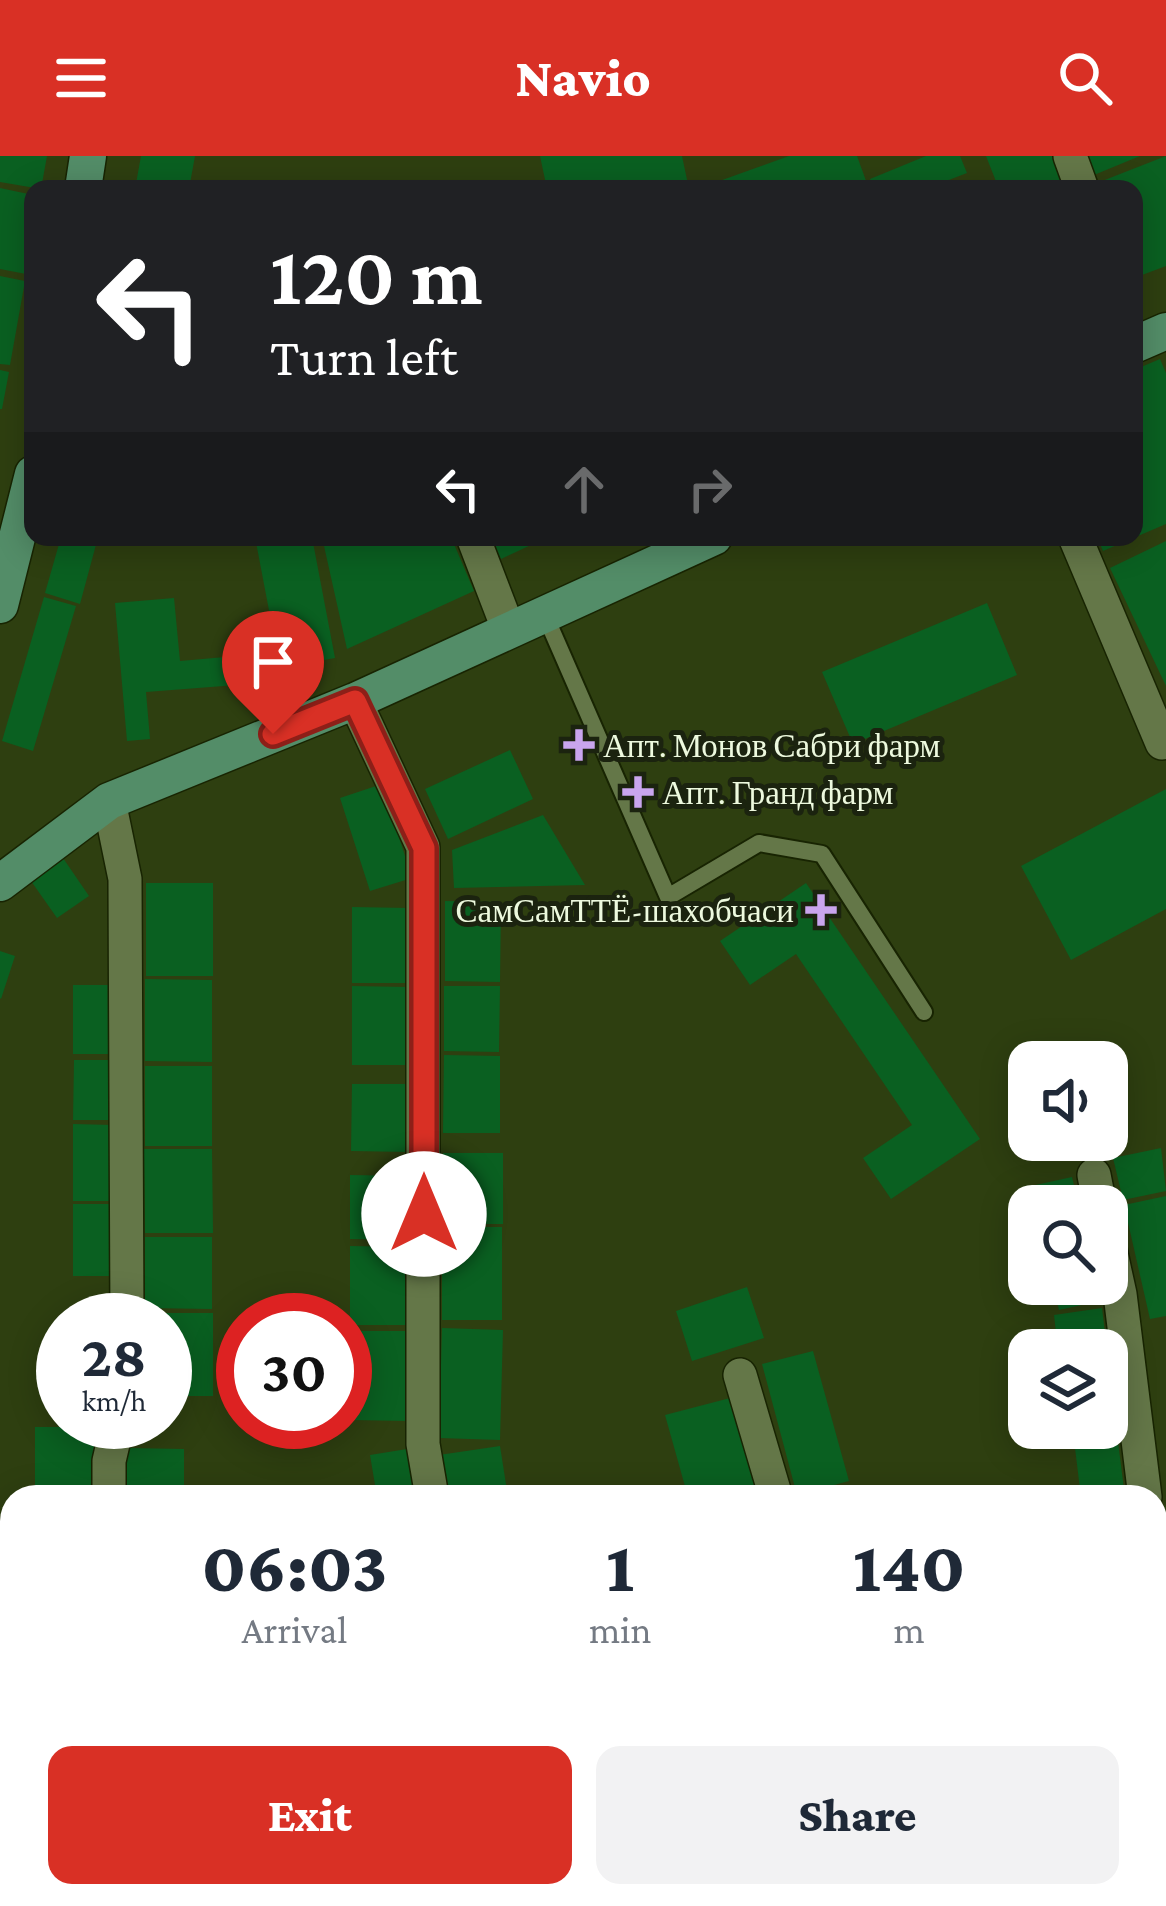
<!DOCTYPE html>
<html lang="en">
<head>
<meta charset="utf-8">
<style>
	:root { --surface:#fff; --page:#f2f2f3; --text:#1f2937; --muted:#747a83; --accent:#d93025 }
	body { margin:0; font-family:"Crimson Pro",serif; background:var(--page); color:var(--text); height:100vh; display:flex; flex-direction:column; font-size:45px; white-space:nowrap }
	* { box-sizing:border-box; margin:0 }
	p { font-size:39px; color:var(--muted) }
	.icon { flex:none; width:66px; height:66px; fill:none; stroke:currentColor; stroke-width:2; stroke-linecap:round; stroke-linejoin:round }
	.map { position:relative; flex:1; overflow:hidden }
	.details { position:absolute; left:0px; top:1329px; width:1167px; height:423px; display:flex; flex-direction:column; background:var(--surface); border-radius:36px 36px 0 0; box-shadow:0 6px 30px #0003 }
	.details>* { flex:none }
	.top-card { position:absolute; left:24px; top:24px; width:1119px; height:366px; border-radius:24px; box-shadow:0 6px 30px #0003; background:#202124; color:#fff; overflow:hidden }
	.buttons { position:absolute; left:1008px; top:885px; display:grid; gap:24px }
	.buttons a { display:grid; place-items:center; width:120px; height:120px; border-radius:24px; background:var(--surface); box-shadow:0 6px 30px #0003; font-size:60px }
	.speed { position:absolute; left:36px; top:1137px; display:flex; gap:24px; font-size:60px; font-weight:700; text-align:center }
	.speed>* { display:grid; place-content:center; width:156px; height:156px; border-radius:50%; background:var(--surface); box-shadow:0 6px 30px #0003; line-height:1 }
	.speed small { font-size:30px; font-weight:400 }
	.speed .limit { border:18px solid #d22; background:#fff; color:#111 }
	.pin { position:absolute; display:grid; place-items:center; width:102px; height:102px; color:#fff; margin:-123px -51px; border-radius:50% 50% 50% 0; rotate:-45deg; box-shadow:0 0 12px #0007 }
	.pin .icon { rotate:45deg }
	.me { position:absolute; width:132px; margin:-66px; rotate:0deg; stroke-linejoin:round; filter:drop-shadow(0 0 9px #0008) }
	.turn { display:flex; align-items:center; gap:42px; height:252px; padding:0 48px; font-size:54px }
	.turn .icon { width:156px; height:156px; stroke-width:2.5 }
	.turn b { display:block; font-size:84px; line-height:102px }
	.lanes { display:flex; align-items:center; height:114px; padding:0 48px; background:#0003; justify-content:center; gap:60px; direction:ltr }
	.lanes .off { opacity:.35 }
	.eta { display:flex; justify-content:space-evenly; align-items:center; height:204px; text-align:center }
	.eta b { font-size:72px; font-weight:800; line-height:84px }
	.primary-button { display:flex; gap:24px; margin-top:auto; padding:24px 48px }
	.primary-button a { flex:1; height:138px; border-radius:24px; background:var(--accent); color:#fff; font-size:48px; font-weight:800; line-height:138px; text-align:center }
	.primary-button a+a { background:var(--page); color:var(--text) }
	header { display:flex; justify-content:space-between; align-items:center; height:156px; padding:0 48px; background:var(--accent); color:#fff; font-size:54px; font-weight:800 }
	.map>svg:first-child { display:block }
</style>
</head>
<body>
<header><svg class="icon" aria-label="menu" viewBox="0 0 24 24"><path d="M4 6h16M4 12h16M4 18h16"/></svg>Navio<svg class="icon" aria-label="search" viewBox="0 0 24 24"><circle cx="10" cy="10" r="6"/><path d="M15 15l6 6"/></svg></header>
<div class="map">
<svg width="1166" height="1750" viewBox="0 0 1166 1750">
	<rect width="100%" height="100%" fill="#2e3f10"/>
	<path fill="#0a6021" d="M0 0H47L41 33 0 26Z
		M141 0H195L189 33H135Z
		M540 0H682L689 33H547Z
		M789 0H857L869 33H713L711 28Z
		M926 0H960L967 17 941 27 943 33H874L870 23Z
		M986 0H1059L1073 33H999Z
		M1087 0H1140L1094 19Z
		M1166 0V110L1134 122V33H1099L1097 27Z
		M0 32 33 39V79L26 118 0 113Z
		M0 120 25 125 10 209 0 208Z
		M1160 203 1166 217V368L1103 395 1097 381H1134V214Z
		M0 214 9 216 2 253H0Z
		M61 381 97 385 80 448 45 437Z
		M255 381H312L335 502 280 512Z
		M322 381H451L474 435 347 493Z
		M491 381H548L501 403Z
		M1166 385V530L1110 412Z
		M44 441 76 450 33 595 2 585Z
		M174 442 180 505 259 498 261 527 146 536 150 583 127 585 115 447Z
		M987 447 1017 519 853 588 822 516Z
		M510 594 533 643 448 683 425 633Z
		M382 628 412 722 370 735 340 642Z
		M1166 633V753L1071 804 1021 710Z
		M543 659 585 729 454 732 452 694Z
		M63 702 89 740 57 762 31 725Z
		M146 727H213V820H146Z
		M806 727 980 983 891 1043 863 1002 912 969 796 798 750 829 720 785Z
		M445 745 501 746 500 826 445 825Z
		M352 751 409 752 408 827H352Z
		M0 795 15 800 1 843 0 842Z
		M145 823 212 824V906L145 905Z
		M73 829H113V898H73Z
		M352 830 408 831V909H352Z
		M444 830H500L499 896 444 895Z
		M444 899 500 900V977H443Z
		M74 904H112V964H73Z
		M145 910H212V990H145Z
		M352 928H409V996L351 995Z
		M73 968 113 969V1045H73Z
		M1161 992 1166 1035 1123 1044 1113 1002Z
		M144 993H212L213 1077H145Z
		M443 997H503V1068H443Z
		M350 1019 410 1020V1084L350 1083Z
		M1072 1021 1079 1050H1036L1031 1030Z
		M1166 1040V1160L1150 1163 1124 1049Z
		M73 1048H113V1120H73Z
		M442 1071H502V1164H442Z
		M145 1081H212V1153L145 1152Z
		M350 1090 410 1091V1169H350Z
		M1053 1128H1096L1100 1145 1059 1154Z
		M747 1131 764 1182 692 1205 676 1155Z
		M1102 1152 1107 1194H1058L1054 1159Z
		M145 1157H213V1240H165V1164H145Z
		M442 1172 503 1174 500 1284 439 1282Z
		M350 1175H409V1265L350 1264Z
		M813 1195 849 1325 797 1339 762 1208Z
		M48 1210H63V1243H48Z
		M1107 1217 1115 1255 1107 1256Z
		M734 1241 761 1341H688L665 1259Z
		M1116 1270 1125 1341H1081L1073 1276Z
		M35 1271H100V1341H35Z
		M500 1290 508 1341H446L439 1299Z
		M127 1292 184 1293V1341H127Z
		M407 1293 415 1341H377L370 1299Z
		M7 1709 12 1710V1742L4 1741Z
		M16 1740H58V1749L15 1743Z
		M60 1740H89V1750H60Z
		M124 1740H275V1750H124Z
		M281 1740H368V1750H281Z
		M516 1740H579L580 1750H518Z
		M683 1740H750L725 1750H658Z
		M764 1740H850L851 1742 813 1750H766Z"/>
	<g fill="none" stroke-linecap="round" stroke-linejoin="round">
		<g stroke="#182402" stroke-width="20">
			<path id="lane" d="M545 459 668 741 759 687 822 698 924 856"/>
		</g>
		<g stroke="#182402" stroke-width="36">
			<path id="street" d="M1070 0 1082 33
				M473 381 509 475
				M1075 381 1162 587 1166 585
				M355 545 423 691V1288L432 1341
				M109 645 125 723 127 1164
				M1094 1019 1100 1050
				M1107 1079 1120 1138 1145 1341
				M740 1219 776 1341
				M109 1341V1305L118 1266
				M1155 1448 1166 1568
				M1155 1648H1166
				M497 1740 498 1750
				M108 1750V1740
				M628 1750 648 1740"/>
		</g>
		<g stroke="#182402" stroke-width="39">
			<path id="secondary" d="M83 33 88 0
				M1134 189 1166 175
				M0 449 33 318
				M0 727 109 645 355 545 714 381"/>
		</g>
		<use href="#lane" stroke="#647748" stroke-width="16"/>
		<use href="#street" stroke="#647748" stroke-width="33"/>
		<use href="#secondary" stroke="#538d68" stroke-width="36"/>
	</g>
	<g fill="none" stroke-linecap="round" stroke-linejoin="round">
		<g stroke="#8d1f18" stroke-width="30">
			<path id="route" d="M273 578 355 545 424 692V1058"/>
		</g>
		<use href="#route" stroke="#d93025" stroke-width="21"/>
	</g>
	<g fill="#c9a5ee" stroke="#1b230f" stroke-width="4.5">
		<path d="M573 571h12v12h12v12h-12v12h-12v-12h-12v-12h12z"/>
		<path d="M632 618h12v12h12v12h-12v12h-12v-12h-12v-12h12z"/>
		<path d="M815 736h12v12h12v12h-12v12h-12v-12h-12v-12h12z"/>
	</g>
	<g text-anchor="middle" stroke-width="10" stroke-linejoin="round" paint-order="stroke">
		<g font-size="33" fill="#edf9de" stroke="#1b230f" text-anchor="start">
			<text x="603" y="601">Апт. Монов Сабри фарм</text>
			<text x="662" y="648">Апт. Гранд фарм</text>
			<text x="794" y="766" text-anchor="end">СамСамТТЁ-шахобчаси</text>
		</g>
	</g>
</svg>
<div class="buttons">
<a><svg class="icon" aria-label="sound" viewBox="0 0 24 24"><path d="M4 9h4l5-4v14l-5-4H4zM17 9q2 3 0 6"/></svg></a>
<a><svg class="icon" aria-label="search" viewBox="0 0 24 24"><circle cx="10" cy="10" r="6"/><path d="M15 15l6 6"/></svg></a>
<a><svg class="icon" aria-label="layers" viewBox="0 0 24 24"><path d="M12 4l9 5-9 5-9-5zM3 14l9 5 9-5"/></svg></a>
</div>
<div class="speed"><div>28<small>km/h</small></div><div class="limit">30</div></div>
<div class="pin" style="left:273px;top:578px;background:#d93025"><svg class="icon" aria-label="arrive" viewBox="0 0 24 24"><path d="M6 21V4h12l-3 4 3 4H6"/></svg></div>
<svg class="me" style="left:424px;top:1058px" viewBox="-20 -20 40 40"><circle r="19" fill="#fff"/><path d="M0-13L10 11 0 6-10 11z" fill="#d93025"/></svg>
<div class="top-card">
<div class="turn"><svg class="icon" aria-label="left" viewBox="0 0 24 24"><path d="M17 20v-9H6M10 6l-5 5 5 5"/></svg><div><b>120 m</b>Turn left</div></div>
<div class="lanes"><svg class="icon" aria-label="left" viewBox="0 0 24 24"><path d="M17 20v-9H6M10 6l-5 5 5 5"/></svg><svg class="icon off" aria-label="ahead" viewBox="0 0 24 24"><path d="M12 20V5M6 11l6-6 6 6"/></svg><svg class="icon off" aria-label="right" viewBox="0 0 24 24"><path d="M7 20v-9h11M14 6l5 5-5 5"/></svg></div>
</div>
<section class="details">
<div class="eta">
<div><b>06:03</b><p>Arrival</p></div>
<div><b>1</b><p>min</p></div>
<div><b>140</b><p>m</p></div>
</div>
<div class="primary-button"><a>Exit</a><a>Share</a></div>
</section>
</div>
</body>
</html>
